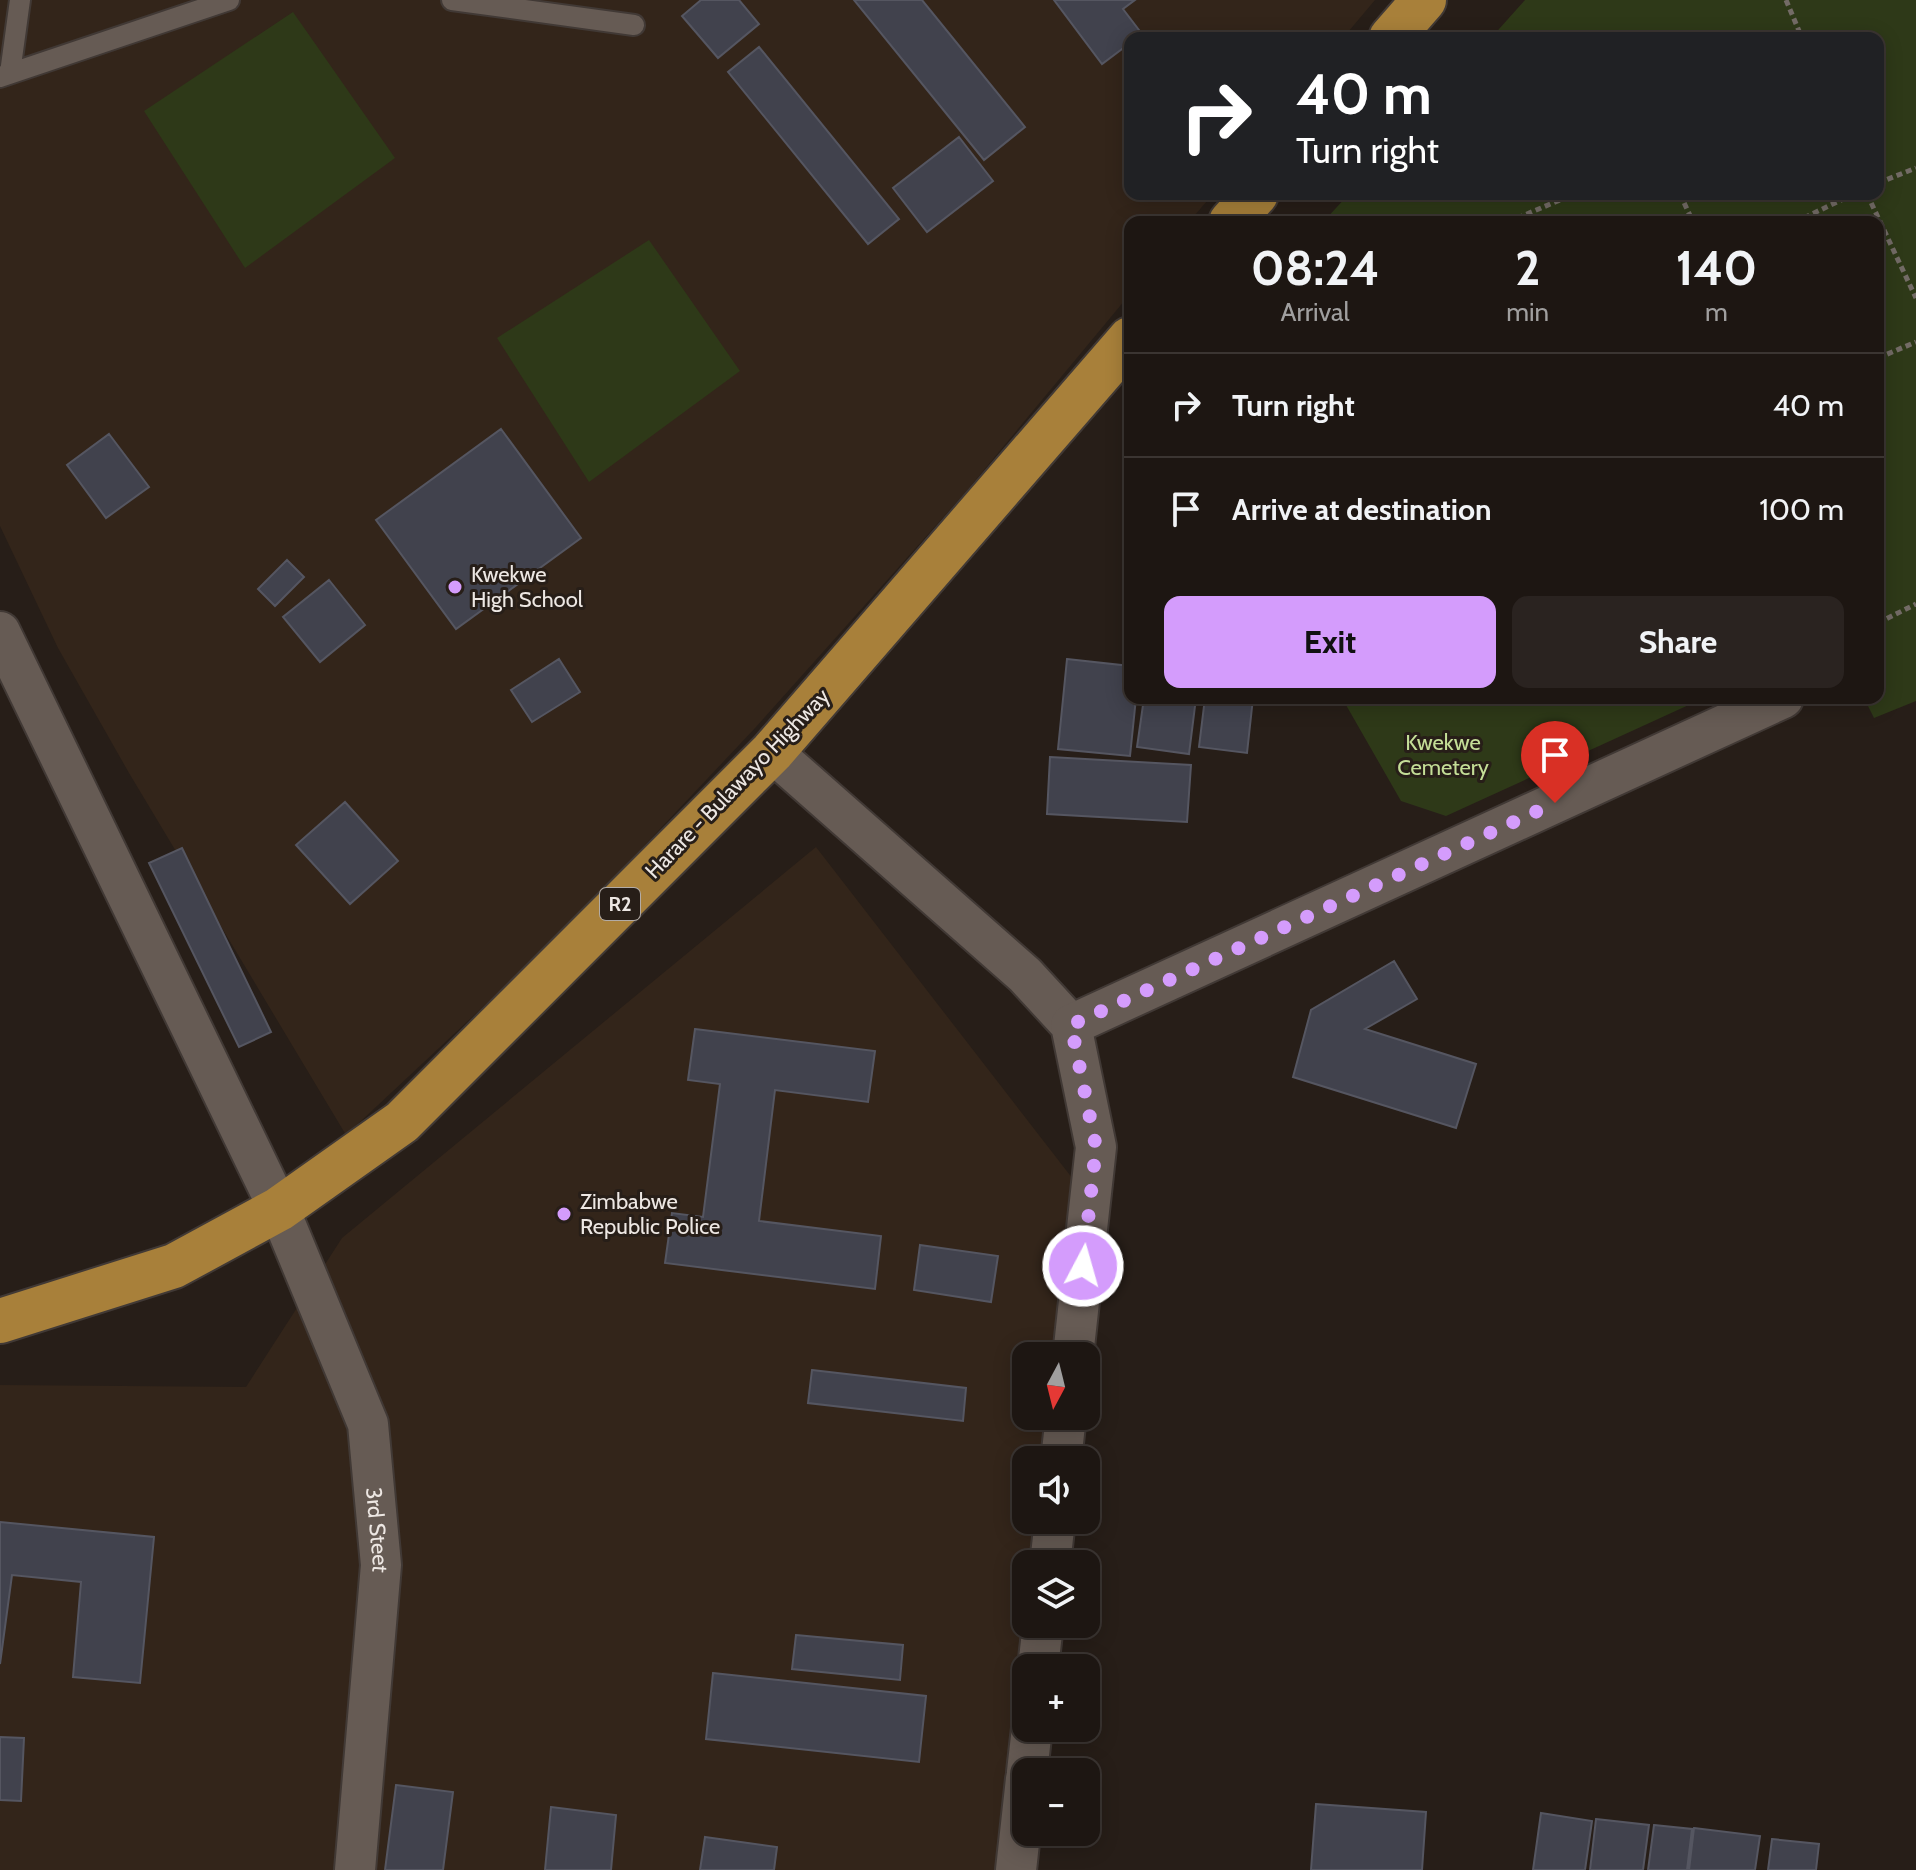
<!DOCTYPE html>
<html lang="en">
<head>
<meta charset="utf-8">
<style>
	:root { --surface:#1d1612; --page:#2a2320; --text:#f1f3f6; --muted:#a09f9f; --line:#3b3532; --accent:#d49cfc }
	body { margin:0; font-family:Cabin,sans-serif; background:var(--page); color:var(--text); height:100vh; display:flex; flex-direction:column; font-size:30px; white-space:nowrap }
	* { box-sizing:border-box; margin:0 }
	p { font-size:26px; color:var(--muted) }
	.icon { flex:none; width:44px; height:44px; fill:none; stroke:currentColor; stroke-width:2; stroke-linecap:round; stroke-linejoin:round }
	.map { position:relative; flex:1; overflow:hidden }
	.details { position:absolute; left:1124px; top:216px; width:760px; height:488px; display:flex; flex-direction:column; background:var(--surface); border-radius:16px; box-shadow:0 4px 20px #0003,0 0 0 2px var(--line) }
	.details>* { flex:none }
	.guide { position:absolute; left:1124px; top:32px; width:760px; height:168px; border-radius:16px; box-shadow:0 4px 20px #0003,0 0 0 2px var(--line); background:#202124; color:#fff; overflow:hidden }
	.needle { width:52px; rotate:187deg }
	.fabs { position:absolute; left:1012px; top:1342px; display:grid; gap:16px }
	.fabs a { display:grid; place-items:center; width:88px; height:88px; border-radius:16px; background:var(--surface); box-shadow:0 4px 20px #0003,0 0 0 2px var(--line); font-size:40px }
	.pin { position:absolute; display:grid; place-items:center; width:68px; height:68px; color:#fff; margin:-82px -34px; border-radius:50% 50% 50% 0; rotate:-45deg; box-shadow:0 0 8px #0007 }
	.pin .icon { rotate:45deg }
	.me { position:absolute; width:88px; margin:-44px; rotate:6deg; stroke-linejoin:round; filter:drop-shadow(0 0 6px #0008) }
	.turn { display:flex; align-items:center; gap:28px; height:168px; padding:0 40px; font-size:36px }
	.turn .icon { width:104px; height:104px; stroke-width:2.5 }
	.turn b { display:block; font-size:56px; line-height:68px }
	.eta { display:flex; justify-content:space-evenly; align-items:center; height:136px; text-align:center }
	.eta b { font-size:48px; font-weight:700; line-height:56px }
	.action { display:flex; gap:16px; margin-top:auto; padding:16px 40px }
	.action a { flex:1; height:92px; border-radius:16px; background:var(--accent); color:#111; font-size:32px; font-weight:700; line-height:92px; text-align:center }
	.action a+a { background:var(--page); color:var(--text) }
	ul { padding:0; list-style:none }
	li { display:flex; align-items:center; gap:24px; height:104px; padding:0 40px; border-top:2px solid var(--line) }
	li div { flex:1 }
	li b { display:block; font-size:30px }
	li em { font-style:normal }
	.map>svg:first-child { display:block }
</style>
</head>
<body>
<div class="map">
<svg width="1916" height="1870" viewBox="0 0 1916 1870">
	<rect width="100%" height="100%" fill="#271e18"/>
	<path fill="#33251a" d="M0 0H1375L1343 38H1130V194H1213L1189 222H1130V294L964 494 756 727 563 932 346 1135 129 773 58 648 0 526Z
		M816 847 1083 1192 1071 1356H1026V1416H1067L1063 1460H1026V1520H1059L1056 1564H1026V1728L1033 1870H0V1385L246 1387 342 1238Z"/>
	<path fill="#2e3918" d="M1525 0H1916V701L1874 718 1864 698H1878V222H1323L1349 194H1878V38H1491Z
		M293 12 395 158 245 268 144 111Z
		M649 240 740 371 589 482 497 338Z
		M1342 698H1704L1446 816 1401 801Z"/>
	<path fill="#41424d" stroke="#555661" stroke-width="2" d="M701 0H739L759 24 718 58 682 16Z
		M854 0H922L1025 127 984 160Z
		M1054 0H1135L1123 9 1142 34 1130 38V43L1102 64Z
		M759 47 899 219 868 244 728 72Z
		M959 137 993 181 927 232 893 188Z
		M501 429 581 538 456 629 376 520Z
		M109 434 149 487 106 518 67 465Z
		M287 560 304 577 275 606 258 589Z
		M329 580 365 625 320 662 283 617Z
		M559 659 580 692 532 722 511 690Z
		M1067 659 1130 666V698H1136L1130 756 1058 749Z
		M1144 698H1196L1189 754 1137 747Z
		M1205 698H1253L1247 753 1199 747Z
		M1050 757 1191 765 1187 822 1047 814Z
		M345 802 398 861 350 904 296 845Z
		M182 848 271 1032 239 1047 149 863Z
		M1394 961 1417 999 1365 1029 1476 1064 1456 1128 1293 1077 1311 1010Z
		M695 1029 875 1051 868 1102 775 1090 759 1221 881 1236 875 1289 665 1263 672 1213 703 1217 720 1084 688 1080Z
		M920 1245 998 1256 991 1302 914 1290Z
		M812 1370 966 1388 963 1421 808 1403Z
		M0 1522 154 1537 140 1683 73 1677 81 1582 12 1575 0 1664Z
		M796 1635 903 1645 900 1680 792 1669Z
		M713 1673 926 1696 919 1762 706 1739Z
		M0 1737 24 1738 21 1801 0 1800Z
		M396 1785 453 1792 443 1870H385Z
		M1316 1804 1426 1812 1422 1870H1311Z
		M551 1807 616 1815 611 1870H545Z
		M1541 1813 1592 1821 1585 1870H1533Z
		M1596 1819 1649 1825 1643 1870H1590Z
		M1654 1825 1692 1829 1687 1870H1648Z
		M1694 1828 1760 1836 1755 1870H1689Z
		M705 1837 777 1847 774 1870H700Z
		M1772 1839 1819 1844 1816 1870H1768Z"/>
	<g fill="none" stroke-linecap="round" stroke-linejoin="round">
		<g stroke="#413935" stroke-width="24">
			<path id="service" d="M452 0 634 25
				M10 73 20 0
				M0 77 229 0"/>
		</g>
		<g stroke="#413935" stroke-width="44">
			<g id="minor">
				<path id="s1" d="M0 632 279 1209 368 1424 381 1565 355 1870"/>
				<path d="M772 752 1025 975 1071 1025 1096 1147 1073 1356"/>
				<path d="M1071 1025 1783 698"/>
				<path d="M1061 1460 1066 1416"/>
				<path d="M1050 1564 1055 1520"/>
				<path d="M1038 1668 1043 1624"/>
				<path d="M1027 1772 1032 1728"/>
				<path d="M1016 1870 1026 1779"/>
			</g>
		</g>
		<g stroke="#413935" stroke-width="48">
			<path id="trunk" d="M1391 38 1424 0
				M1231 222 1256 194
				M0 1321 174 1266 279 1209 402 1122 772 752 1130 339"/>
		</g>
		<path stroke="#736b66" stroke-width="5" stroke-dasharray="6 4" stroke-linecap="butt" d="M1786 0 1802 38
			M1878 183 1916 168
			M1680 194 1693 222
			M1867 194 1916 298
			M1508 222 1574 194
			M1795 222 1854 194
			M1878 358 1916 342
			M1878 623 1916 604"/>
		<use href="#service" stroke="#665b54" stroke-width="20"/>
		<use href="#minor" stroke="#665b54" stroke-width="40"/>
		<use href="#trunk" stroke="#a8803a" stroke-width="44"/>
	</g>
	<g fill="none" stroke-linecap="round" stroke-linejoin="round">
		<path stroke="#d49cfc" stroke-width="14" stroke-dasharray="0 25.2" d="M1083 1266 1096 1147 1071 1025 1555 803"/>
	</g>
	<g fill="#d49cfc" stroke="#271e18" stroke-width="3">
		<circle cx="455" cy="587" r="8"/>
		<circle cx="564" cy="1214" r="8"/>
	</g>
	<g text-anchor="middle" stroke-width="6" stroke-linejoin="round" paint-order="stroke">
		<rect fill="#271e18" stroke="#b2aba6" stroke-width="2" x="600" y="888" width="40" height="32" rx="6"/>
		<g font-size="20" font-weight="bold" fill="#ede7e3">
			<text x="620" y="911">R2</text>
		</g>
		<g font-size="22" fill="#ede7e3" stroke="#271e18" text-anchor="start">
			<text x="471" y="582">Kwekwe<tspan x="471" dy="25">High School</tspan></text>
			<text x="580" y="1209">Zimbabwe<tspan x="580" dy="25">Republic Police</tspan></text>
		</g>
		<g font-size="22" fill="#c4de97" stroke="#271e18">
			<text x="1443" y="750">Kwekwe<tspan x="1443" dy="25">Cemetery</tspan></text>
		</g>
		<g font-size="22" fill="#ede7e3" stroke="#271e18">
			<text transform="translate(737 783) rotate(-46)" y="8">Harare - Bulawayo Highway</text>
			<text dy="8" stroke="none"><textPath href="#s1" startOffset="980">3rd Steet</textPath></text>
		</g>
	</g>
</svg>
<div class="fabs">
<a><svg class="needle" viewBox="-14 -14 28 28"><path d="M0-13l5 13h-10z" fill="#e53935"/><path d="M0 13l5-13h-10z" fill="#a09f9f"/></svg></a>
<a><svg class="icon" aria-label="sound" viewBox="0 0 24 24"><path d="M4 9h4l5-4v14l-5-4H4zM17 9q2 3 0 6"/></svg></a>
<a><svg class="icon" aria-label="layers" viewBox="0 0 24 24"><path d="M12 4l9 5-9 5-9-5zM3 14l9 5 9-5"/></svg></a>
<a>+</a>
<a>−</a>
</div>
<div class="pin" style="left:1555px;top:803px;background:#d93025"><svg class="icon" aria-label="arrive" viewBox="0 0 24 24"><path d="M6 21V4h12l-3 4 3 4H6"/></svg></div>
<svg class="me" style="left:1083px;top:1266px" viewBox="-20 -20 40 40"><circle r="17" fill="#d49cfc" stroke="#fff" stroke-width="3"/><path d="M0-11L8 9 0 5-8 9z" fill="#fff"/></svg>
<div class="guide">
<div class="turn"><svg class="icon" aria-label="right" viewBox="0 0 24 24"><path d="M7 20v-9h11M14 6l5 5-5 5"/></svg><div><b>40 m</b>Turn right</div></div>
</div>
<section class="details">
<div class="eta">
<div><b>08:24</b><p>Arrival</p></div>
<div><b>2</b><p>min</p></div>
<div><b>140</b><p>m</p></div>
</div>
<ul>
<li><svg class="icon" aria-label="right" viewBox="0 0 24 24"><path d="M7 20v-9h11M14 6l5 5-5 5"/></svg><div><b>Turn right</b></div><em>40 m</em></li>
<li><svg class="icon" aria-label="arrive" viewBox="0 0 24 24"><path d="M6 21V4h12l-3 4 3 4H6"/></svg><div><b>Arrive at destination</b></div><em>100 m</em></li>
</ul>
<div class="action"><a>Exit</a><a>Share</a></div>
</section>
</div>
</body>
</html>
